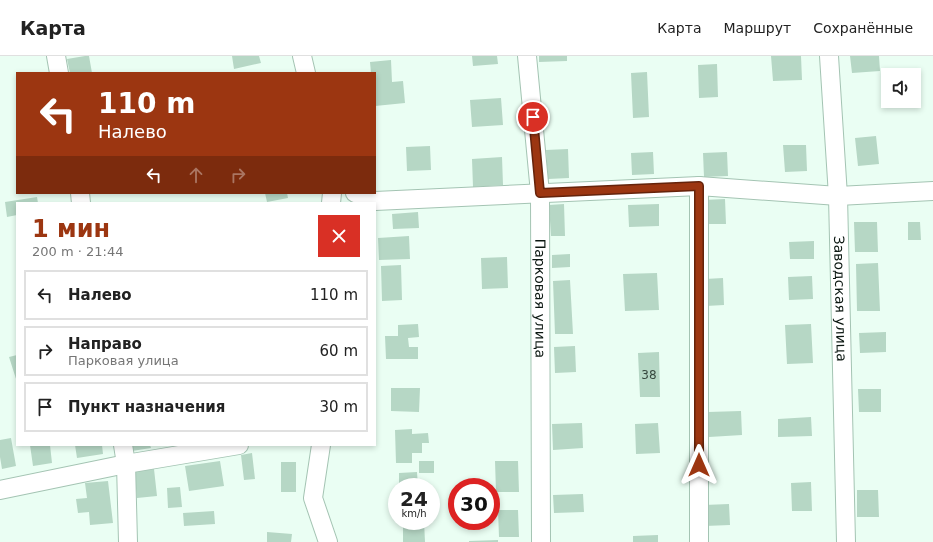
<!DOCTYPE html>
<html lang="ru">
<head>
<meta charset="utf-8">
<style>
	:root { --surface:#fff; --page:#f2f2f2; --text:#222; --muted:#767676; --line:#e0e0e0; --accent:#9c3611 }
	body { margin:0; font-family:"DejaVu Sans",sans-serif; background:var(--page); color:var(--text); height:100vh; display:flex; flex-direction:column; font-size:15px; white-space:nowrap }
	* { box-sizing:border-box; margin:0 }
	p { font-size:13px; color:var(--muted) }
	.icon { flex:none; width:22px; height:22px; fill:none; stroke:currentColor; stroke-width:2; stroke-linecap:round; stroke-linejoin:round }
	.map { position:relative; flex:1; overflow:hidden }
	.side { position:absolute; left:16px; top:146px; width:360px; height:244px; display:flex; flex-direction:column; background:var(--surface); border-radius:0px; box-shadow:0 2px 6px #0003 }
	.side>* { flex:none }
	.top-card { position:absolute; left:16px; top:16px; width:360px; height:122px; border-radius:0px; box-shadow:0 2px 6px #0003; background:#9c3611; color:#fff; overflow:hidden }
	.controls { position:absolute; left:881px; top:12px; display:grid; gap:8px }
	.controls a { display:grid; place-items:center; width:40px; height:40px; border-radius:0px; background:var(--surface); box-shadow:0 2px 6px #0003; font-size:20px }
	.speed { position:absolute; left:388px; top:422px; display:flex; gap:8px; font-size:20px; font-weight:700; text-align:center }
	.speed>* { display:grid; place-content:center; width:52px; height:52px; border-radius:50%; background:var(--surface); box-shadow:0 2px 6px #0003; line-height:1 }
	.speed small { font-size:10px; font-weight:400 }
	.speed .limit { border:6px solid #d22; background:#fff; color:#111 }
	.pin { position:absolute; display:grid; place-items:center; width:34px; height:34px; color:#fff; margin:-17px; border:2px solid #fff; border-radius:50%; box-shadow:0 1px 4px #0007 }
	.me { position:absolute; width:44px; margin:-22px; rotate:0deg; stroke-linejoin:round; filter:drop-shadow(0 0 3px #0008) }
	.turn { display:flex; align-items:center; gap:14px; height:84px; padding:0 16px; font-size:18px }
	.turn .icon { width:52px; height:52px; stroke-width:2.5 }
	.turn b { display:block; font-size:28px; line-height:34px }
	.lanes { display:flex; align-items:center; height:38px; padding:0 16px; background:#0003; justify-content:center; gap:20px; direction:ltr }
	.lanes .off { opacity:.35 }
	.round { display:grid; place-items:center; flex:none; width:42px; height:42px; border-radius:0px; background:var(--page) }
	.summary { display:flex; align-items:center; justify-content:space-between; height:68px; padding:0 16px }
	h1 { font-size:24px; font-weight:700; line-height:30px; color:var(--accent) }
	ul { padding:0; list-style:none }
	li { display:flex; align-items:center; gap:12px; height:50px; margin:0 8px 6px; padding:0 8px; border:2px solid var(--line); border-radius:0px }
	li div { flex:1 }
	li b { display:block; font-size:15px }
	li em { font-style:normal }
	header { display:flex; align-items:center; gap:24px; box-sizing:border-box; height:56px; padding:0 20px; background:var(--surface); border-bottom:1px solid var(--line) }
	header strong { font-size:19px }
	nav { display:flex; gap:22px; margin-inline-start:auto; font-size:14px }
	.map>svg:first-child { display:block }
</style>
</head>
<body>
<header>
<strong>Карта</strong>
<nav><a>Карта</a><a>Маршрут</a><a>Сохранённые</a></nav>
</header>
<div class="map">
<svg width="933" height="486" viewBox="0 0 933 486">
	<rect width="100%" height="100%" fill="#eafef3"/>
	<path fill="#b6d7c5" d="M85 0H89L92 17H70L67 3Z
		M232 0H259L261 7 234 13Z
		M472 0H497L498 8 473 10Z
		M539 0H567V5L539 6Z
		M771 0H801L802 24 773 25Z
		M850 0H879L880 15 852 17Z
		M391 4 392 26 403 25 405 47 375 50V17H371L370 6Z
		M717 8 718 41 699 42 698 9Z
		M647 16 649 61 633 62 631 17Z
		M501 42 503 69 472 71 470 44Z
		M876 80 879 108 858 110 855 82Z
		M783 89H806L807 115 785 116Z
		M430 90 431 114 407 115 406 91Z
		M568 93 569 122 548 123 546 94Z
		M653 96 654 118 632 119 631 97Z
		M727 96 728 120 704 121 703 97Z
		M502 101 503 129 473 131 472 103Z
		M265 137H287L288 142 267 146Z
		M37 141 38 147H17V159L7 161 5 146Z
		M725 143 726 168H704L703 144Z
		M564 148 565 180H551L549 149Z
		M659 148V170L629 171 628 149Z
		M418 156 419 172 393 173 392 158Z
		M854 166H877L878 196H855Z
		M908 166H920L921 184H908Z
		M409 180 410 203 379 204 378 182Z
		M814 185V203H790L789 186Z
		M570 198V211L552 212V199Z
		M507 201 508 232 482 233 481 202Z
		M878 207 880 255H857L856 208Z
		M401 209 402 244 382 245 381 210Z
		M657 217 659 254 625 255 623 218Z
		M812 220 813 243 789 244 788 221Z
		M723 222 724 249 706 250 705 223Z
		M570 224 573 278H555L553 225Z
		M418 268 419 281 408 282 409 291H418V303H386L385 280H398V269Z
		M811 268 813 307 787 308 785 269Z
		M886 276V296L860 297 859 277Z
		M575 290 576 316 555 317 554 291Z
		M659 296 660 341H640L638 297Z
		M17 299V326L9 301Z
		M391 332H420L419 356 391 355Z
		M858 333H881V356H859Z
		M741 355 742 379 709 381 708 356Z
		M811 361 812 380 778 381V363Z
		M582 367 583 392 553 394 552 368Z
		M658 367 660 397 636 398 635 368Z
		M412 373V378L428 377 429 387H422V397H412V407H396L395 374Z
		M11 382 16 410 2 413 0 401V384Z
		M30 389H50L52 407 33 410Z
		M75 389H102L103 398 77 402Z
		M131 389H150L151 392 132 395Z
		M252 397 255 423 244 424 241 399Z
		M220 405 224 430 189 435 185 410Z
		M419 405H434V417H419Z
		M495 405H518L519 436H496Z
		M281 406H296V436H281Z
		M154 413 157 440 137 442 134 414Z
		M417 416 418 431H399V417Z
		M108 425 113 467 90 469 89 456 78 457 76 443 87 442 85 427Z
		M811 426 812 455H792L791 427Z
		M180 431 182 451 168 452 167 432Z
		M857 434H878L879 461H857Z
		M583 438 584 456 554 457 553 439Z
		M729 448 730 469 705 470 704 449Z
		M498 454H518L519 481H499Z
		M214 455 215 468 184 470 183 457Z
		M403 465H424L425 486H403Z
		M267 476 292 478 291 486H267Z
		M658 479V486H633V480Z
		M498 484V486H469V485Z"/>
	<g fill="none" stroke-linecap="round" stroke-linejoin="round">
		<g stroke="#a4c4b3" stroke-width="20">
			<g id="street">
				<path d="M56 0 59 17"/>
				<path d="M302 0 306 17"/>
				<path id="s1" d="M527 0 540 137 541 486"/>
				<path id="s2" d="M829 0 838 140 846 486"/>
				<path d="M699 130V486"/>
				<path d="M80 137 81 147"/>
				<path d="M355 137 375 145 699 130 838 140 933 135"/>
				<path d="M331 147 332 137"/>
				<path d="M123 389 126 408 128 486"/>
				<path d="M321 389 313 442 328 486"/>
				<path d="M0 434 126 408 239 389"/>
			</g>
		</g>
		<use href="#street" stroke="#fff" stroke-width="18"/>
	</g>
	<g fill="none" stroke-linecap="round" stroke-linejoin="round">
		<g stroke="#65230b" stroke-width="10">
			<path id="route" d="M533 61 540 137 699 130V409"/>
		</g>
		<use href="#route" stroke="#9c3611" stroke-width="7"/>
	</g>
	<g text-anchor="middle" stroke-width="3.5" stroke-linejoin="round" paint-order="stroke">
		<g font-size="12" fill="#36473e">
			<text x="649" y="323">38</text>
		</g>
		<g font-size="14" fill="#0b1711" stroke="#fff">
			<text dy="5" stroke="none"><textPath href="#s1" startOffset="243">Парковая улица</textPath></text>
			<text dy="5" stroke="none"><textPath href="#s2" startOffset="243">Заводская улица</textPath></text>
		</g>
	</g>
</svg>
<div class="controls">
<a><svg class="icon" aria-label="sound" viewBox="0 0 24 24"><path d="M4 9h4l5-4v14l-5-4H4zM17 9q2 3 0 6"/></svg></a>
</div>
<div class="speed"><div>24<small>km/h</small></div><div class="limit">30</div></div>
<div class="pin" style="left:533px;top:61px;background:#d93025"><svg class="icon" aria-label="arrive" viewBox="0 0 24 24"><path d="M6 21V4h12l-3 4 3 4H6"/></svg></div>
<svg class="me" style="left:699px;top:409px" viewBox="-20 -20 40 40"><path d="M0-17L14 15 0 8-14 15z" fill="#9c3611" stroke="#fff" stroke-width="4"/></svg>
<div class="top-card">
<div class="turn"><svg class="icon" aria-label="left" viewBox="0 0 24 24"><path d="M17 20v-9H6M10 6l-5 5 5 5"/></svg><div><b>110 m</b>Налево</div></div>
<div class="lanes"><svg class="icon" aria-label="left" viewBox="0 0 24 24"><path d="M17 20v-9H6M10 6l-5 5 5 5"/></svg><svg class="icon off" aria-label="ahead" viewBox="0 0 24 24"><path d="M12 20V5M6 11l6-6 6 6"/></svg><svg class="icon off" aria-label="right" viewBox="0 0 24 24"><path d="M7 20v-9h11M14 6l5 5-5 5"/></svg></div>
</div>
<section class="side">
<div class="summary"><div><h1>1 мин</h1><p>200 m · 21:44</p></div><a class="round" style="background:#d93025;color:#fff"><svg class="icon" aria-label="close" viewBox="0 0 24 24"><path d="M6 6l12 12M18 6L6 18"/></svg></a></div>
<ul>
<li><svg class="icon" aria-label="left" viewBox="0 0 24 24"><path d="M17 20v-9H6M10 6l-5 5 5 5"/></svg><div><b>Налево</b></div><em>110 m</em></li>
<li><svg class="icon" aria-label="right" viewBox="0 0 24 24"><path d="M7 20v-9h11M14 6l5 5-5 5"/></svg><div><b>Направо</b><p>Парковая улица</p></div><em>60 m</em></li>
<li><svg class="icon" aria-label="arrive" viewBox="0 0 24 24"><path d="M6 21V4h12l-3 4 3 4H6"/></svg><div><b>Пункт назначения</b></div><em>30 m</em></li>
</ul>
</section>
</div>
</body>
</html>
